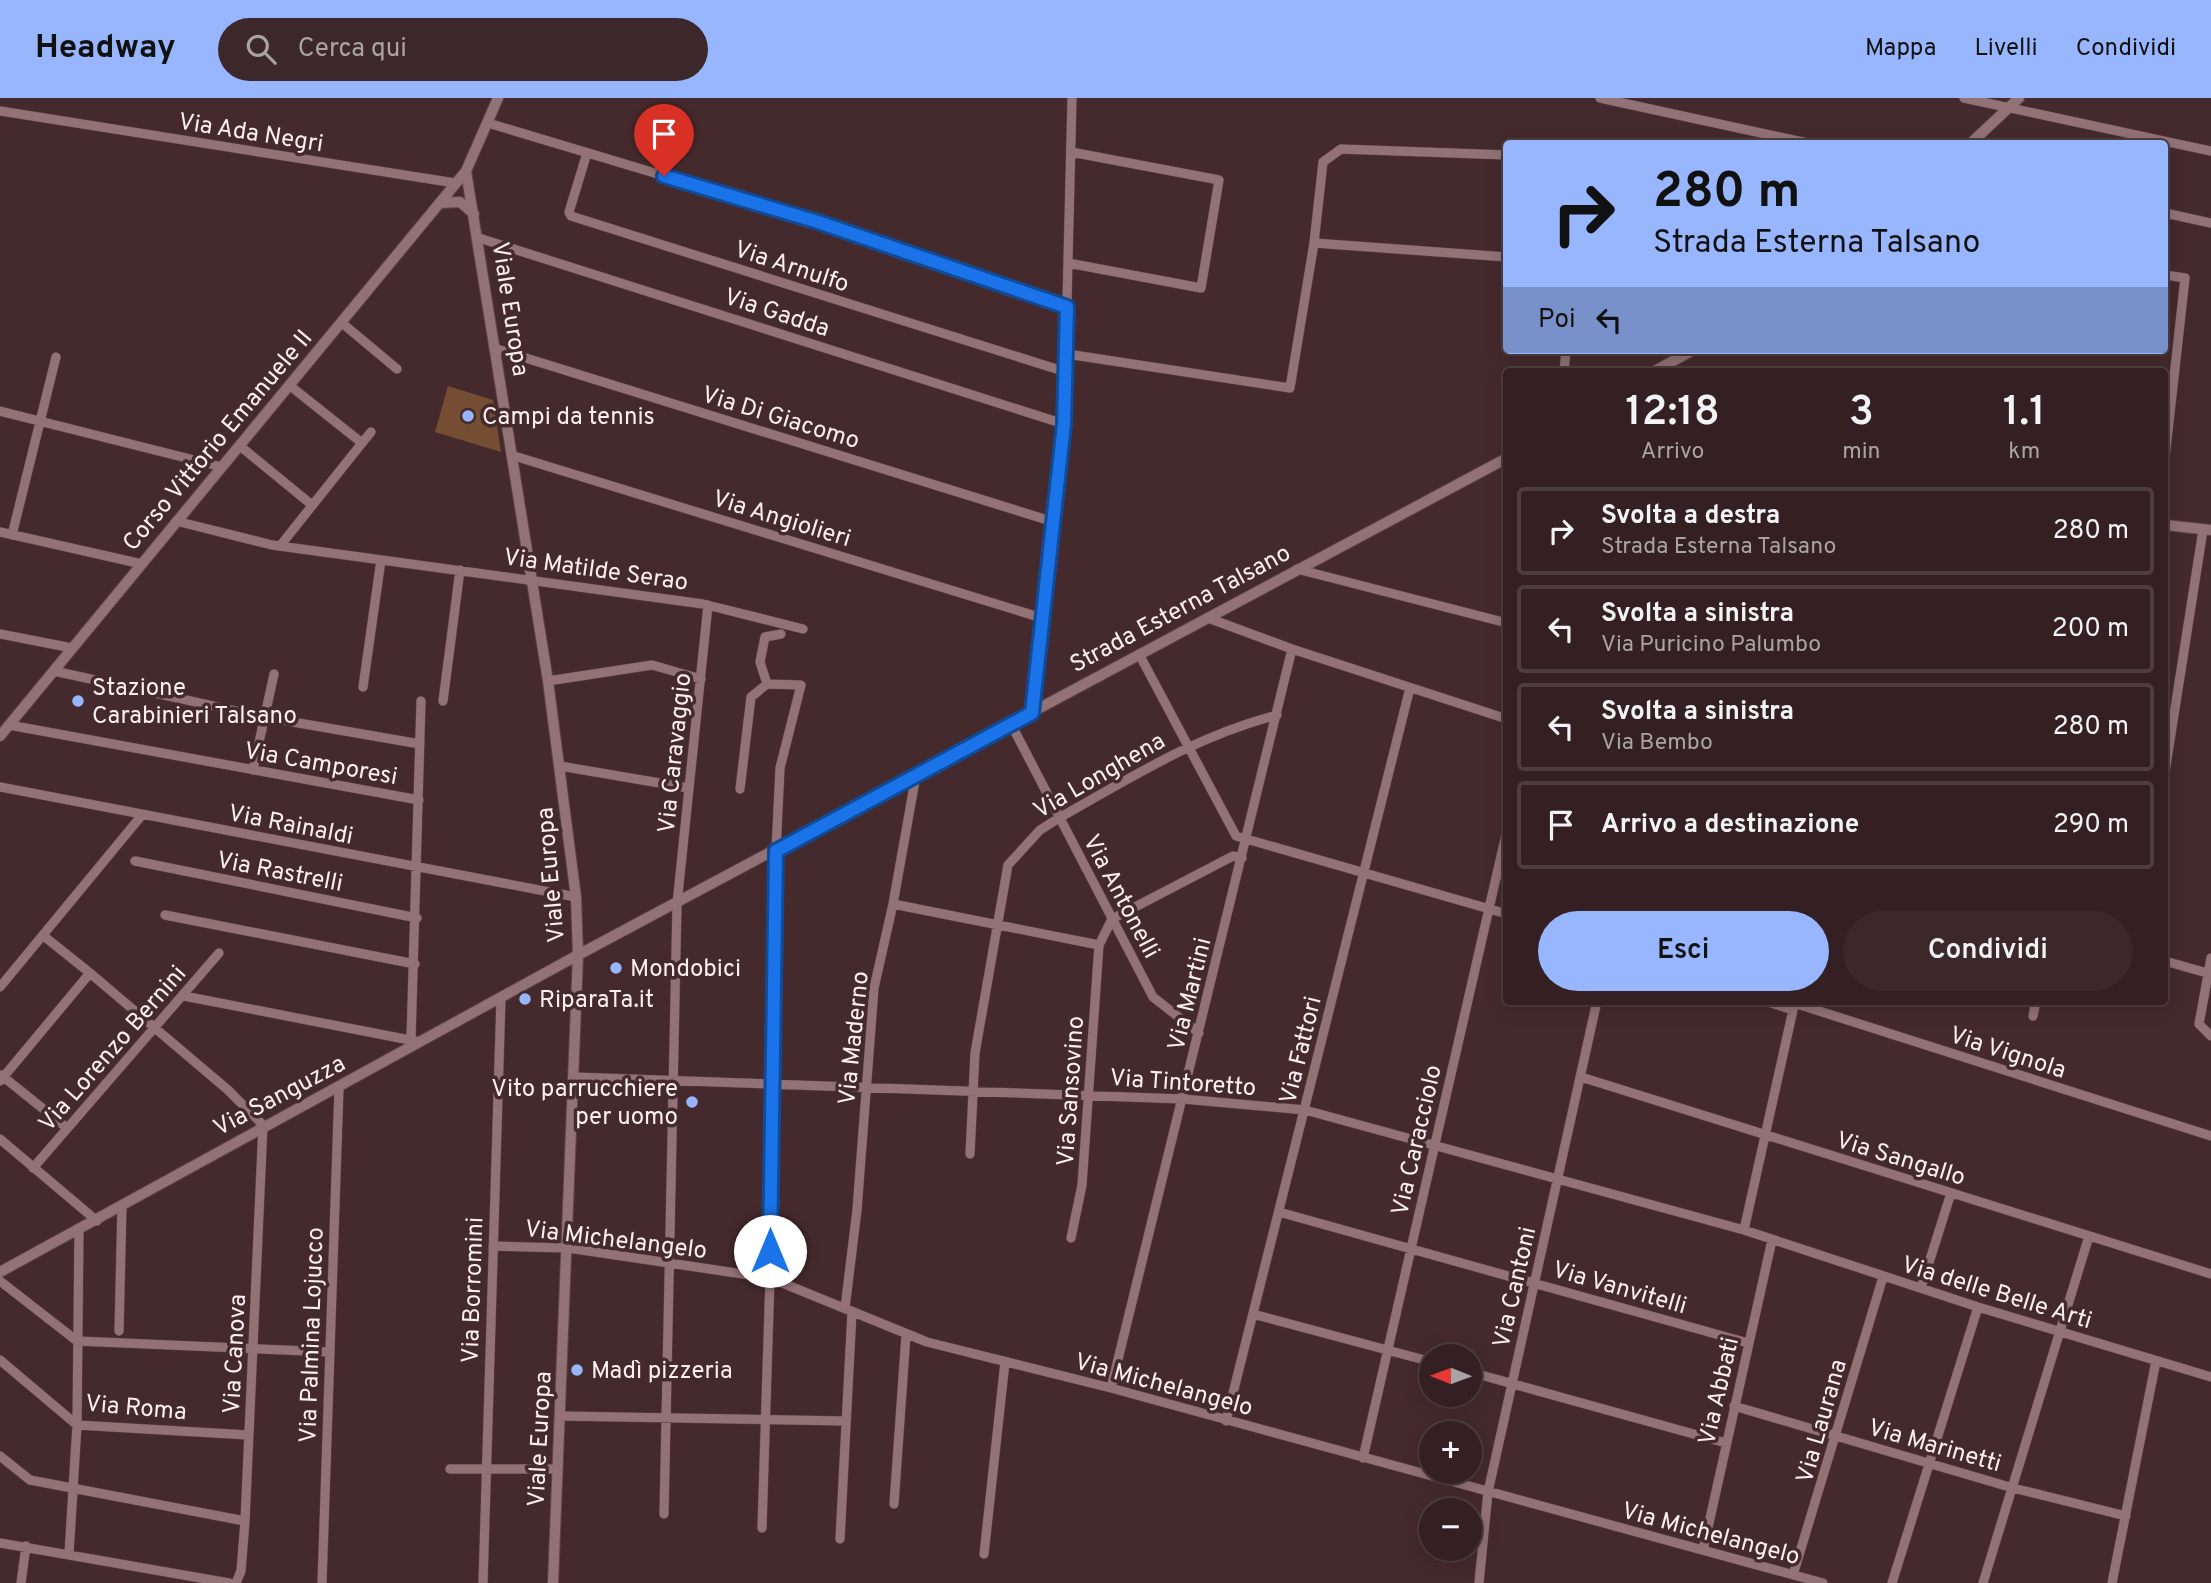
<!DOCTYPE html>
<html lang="it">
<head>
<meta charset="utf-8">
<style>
	:root { --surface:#342022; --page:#3c282a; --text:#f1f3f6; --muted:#a9a3a5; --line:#4e3e40; --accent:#97b6fd }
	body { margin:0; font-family:Overpass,sans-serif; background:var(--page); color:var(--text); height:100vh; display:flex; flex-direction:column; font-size:26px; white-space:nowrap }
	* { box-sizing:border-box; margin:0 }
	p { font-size:23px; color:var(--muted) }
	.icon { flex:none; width:38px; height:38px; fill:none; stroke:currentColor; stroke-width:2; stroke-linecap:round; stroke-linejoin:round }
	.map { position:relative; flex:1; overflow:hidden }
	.details { position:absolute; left:1503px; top:270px; width:665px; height:637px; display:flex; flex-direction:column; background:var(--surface); border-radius:7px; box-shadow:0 4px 18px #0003,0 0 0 2px var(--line) }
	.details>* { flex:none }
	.top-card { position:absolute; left:1503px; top:42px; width:665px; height:214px; border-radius:7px; box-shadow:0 4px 18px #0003,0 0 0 2px var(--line); background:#97b6fd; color:#111; overflow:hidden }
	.needle { width:46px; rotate:271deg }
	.buttons { position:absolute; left:1419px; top:1246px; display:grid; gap:14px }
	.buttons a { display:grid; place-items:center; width:63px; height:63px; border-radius:50%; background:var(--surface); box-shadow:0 4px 18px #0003,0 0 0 2px var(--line); font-size:35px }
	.pin { position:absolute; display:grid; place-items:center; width:60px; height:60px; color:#fff; margin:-72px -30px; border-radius:50% 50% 50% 0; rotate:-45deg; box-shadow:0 0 7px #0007 }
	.pin .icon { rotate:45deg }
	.me { position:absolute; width:77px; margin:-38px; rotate:0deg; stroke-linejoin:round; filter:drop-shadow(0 0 5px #0008) }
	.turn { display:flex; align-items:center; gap:24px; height:147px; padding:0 35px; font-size:32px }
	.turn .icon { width:91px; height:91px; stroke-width:2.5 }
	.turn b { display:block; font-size:49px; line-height:60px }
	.then { display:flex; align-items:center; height:66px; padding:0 35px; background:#0003; gap:14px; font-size:26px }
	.eta { display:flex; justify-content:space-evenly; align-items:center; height:119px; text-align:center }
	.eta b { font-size:42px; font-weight:600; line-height:49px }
	.button { display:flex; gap:14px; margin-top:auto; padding:14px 35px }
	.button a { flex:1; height:80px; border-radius:42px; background:var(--accent); color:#111; font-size:28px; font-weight:600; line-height:80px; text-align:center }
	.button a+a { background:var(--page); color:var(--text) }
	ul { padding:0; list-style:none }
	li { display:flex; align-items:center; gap:21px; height:88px; margin:0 14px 10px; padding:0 21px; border:4px solid var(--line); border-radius:7px }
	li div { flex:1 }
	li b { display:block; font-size:26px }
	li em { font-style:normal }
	header { display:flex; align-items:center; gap:42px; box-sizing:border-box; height:98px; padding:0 35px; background:var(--accent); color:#111 }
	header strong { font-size:33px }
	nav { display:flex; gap:38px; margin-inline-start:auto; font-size:24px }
	.search { width:490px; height:63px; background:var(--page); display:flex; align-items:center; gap:18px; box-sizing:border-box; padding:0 24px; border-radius:38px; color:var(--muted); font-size:26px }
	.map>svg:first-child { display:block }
</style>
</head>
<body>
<header>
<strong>Headway</strong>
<div class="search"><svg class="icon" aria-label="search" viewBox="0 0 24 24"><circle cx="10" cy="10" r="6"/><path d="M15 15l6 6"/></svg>Cerca qui</div>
<nav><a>Mappa</a><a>Livelli</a><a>Condividi</a></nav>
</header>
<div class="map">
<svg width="2211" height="1485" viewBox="0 0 2211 1485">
	<rect width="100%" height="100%" fill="#452a2d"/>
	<path fill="#744d33" d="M448 288 493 302 501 354 435 334Z"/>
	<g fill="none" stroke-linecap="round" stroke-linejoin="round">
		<g stroke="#5e464a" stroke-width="10">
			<path id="minor" d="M1600 0 1812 46
				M1964 0 2211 53
				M0 13 455 85
				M488 25 818 124 1067 209
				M587 55 569 114 571 118 1066 274
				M2165 115 2211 125
				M479 140 1064 326
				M1314 145 1507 159
				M1068 165 1201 190 1219 82 1071 54
				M2165 177 2185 180 2165 360
				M342 225 397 271
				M497 251 1054 424
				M1067 256 1290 290 1314 145 1323 64 1341 51 1507 57
				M1564 273 1566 252
				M0 313 222 369
				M362 345 371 334
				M240 348 312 407
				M511 357 1042 520
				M176 423 272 447 703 506 803 531
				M0 434 142 466
				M12 437 56 259
				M280 448 362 345 289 287
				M1297 471 1507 525
				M1208 520 1292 551 1507 621
				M0 536 72 550
				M1139 556 1236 738 1507 816
				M54 573 264 619 420 646
				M548 583 652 567 701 581
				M767 586 760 564 765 539 781 536
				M363 589 381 462
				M443 603 460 472
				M1032 615 1064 326 1072 0
				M1011 626 1153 899 1199 935
				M9 627 419 702
				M560 668 689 690
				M253 672 274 576
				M2165 674 2203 432
				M0 689 576 799
				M740 691 751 599 767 586 801 587 780 670 776 753 770 1180 762 1430
				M135 763 417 820
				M893 806 1099 847
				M165 817 415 866
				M2211 860 2199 926 2211 938
				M2165 863 2207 875
				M90 875 228 992 263 1027 245 1423 241 1473 236 1485
				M0 889 142 717
				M184 898 415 943
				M1765 903 1793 912
				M1794 905 2211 1038
				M2033 918 2036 903
				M411 941 421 603
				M1 977 67 1030
				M574 979 1183 1001 1305 1012 1744 1132 1978 1209 2211 1279
				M1581 979 2211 1176
				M0 983 90 875 45 839
				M0 1041 97 1123
				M970 1056 975 955 1008 767 1040 732 1059 720C1130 680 1198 637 1277 617
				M33 1070 219 855
				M1279 1114 1748 1245
				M1744 1132 1795 903
				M1071 1140 1082 1087 1099 847 1112 821 1233 758 1242 760
				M493 1148 568 1150 770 1180 927 1244 1111 1290 1823 1485
				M0 1183 77 1243 330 1254
				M1921 1190 1951 1095
				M845 1210 857 1112 874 890 893 806 916 677
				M1253 1216 1432 1264
				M119 1233 122 1108
				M0 1262 77 1327 248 1337
				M1470 1274 1726 1345
				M1111 1290 1292 551
				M1734 1308 2013 1390 2126 1418
				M561 1318 846 1323
				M1226 1323 1410 590
				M0 1358 30 1382 245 1423
				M1363 1360 1507 732
				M450 1371H558
				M894 1406 906 1237
				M664 1416 677 806 708 507
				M840 1441 852 1214
				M0 1445 229 1485
				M1703 1452 1772 1142
				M69 1456 77 1327 79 1132
				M984 1456 1005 1264
				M1793 1477 1883 1179
				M21 1485 26 1448
				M322 1485 339 990
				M483 1485 501 900
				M1479 1485 1488 1394 1597 903
				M1892 1485 1978 1209
				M1983 1485 2089 1138
				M2112 1485 2156 1263"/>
		</g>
		<g stroke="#5e464a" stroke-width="12">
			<path id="tertiary" d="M1970 46 2019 0
				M466 73 548 583 576 799 578 857 553 1485
				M440 105 460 104 474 116
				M1655 273 1693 252
				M2165 427 2211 432
				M0 638 466 73 498 0
				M0 1174 578 857 1507 360"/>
		</g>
		<use href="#minor" stroke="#937276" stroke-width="9"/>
		<use href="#tertiary" stroke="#937276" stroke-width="10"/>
	</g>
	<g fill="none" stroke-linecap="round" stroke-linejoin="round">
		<g stroke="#114b97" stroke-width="18">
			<path id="route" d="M664 78 818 124 1067 209 1064 326 1032 615 776 753 770 1153"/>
		</g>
		<use href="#route" stroke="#1a73e8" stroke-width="12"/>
	</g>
	<g fill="#97b6fd" stroke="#452a2d" stroke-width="2.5">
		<circle cx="468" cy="318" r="7"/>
		<circle cx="78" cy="603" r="7"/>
		<circle cx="616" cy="870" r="7"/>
		<circle cx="525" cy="901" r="7"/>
		<circle cx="692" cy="1004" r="7"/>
		<circle cx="577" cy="1272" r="7"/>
	</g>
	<g text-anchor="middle" stroke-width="7" stroke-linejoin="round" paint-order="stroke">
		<g font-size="24" fill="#feeff0" stroke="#452a2d">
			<text transform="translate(251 34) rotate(9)" y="8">Via Ada Negri</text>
			<text transform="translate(792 168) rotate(18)" y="8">Via Arnulfo</text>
			<text transform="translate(511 211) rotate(81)" y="8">Viale Europa</text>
			<text transform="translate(777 214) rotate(18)" y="8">Via Gadda</text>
			<text transform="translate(781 319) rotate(17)" y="8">Via Di Giacomo</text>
			<text transform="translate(217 342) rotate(-50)" y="8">Corso Vittorio Emanuele II</text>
			<text transform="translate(782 420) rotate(17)" y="8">Via Angiolieri</text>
			<text transform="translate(596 471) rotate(8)" y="8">Via Matilde Serao</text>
			<text transform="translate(1180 510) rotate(-28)" y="8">Strada Esterna Talsano</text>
			<text transform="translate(674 655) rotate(-84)" y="8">Via Caravaggio</text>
			<text transform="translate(321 665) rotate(10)" y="8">Via Camporesi</text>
			<text transform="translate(1099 677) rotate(-30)" y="8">Via Longhena</text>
			<text transform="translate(291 726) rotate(11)" y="8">Via Rainaldi</text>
			<text transform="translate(280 773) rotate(11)" y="8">Via Rastrelli</text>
			<text transform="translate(550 777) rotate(-95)" y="8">Viale Europa</text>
			<text transform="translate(1122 798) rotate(62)" y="8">Via Antonelli</text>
			<text transform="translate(1189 896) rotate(-76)" y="8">Via Martini</text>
			<text transform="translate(853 940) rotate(-84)" y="8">Via Maderno</text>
			<text transform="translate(112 950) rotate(-49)" y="8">Via Lorenzo Bernini</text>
			<text transform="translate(1300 952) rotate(-76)" y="8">Via Fattori</text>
			<text transform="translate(2008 954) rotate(18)" y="8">Via Vignola</text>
			<text transform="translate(1183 984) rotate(4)" y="8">Via Tintoretto</text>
			<text transform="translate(1070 993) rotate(-86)" y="8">Via Sansovino</text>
			<text transform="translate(279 997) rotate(-28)" y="8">Via Sanguzza</text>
			<text transform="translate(1416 1042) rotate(-77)" y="8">Via Caracciolo</text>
			<text transform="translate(1901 1060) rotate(17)" y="8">Via Sangallo</text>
			<text transform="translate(616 1141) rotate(7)" y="8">Via Michelangelo</text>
			<text transform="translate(1514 1189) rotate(-77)" y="8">Via Cantoni</text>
			<text transform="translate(1620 1189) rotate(16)" y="8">Via Vanvitelli</text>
			<text transform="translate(472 1192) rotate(-88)" y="8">Via Borromini</text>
			<text transform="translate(1997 1194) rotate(17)" y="8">Via delle Belle Arti</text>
			<text transform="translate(311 1237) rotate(-88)" y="8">Via Palmina Lojucco</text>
			<text transform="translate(234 1256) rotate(-87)" y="8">Via Canova</text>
			<text transform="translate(1164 1286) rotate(15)" y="8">Via Michelangelo</text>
			<text transform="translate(1718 1293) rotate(-77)" y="8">Via Abbati</text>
			<text transform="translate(136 1309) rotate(5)" y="8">Via Roma</text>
			<text transform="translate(1821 1323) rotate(-74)" y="8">Via Laurana</text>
			<text transform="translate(539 1341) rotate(-87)" y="8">Viale Europa</text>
			<text transform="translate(1935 1347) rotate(16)" y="8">Via Marinetti</text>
			<text transform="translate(1711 1435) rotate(15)" y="8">Via Michelangelo</text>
		</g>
		<g font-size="24" fill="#feeff0" stroke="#452a2d" text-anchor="start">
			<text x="482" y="326">Campi da tennis</text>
			<text x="92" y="597">Stazione<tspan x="92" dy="28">Carabinieri Talsano</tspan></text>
			<text x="630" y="878">Mondobici</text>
			<text x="539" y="909">RiparaTa.it</text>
			<text x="678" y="998" text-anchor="end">Vito parrucchiere<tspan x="678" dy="28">per uomo</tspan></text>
			<text x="591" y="1280">Madì pizzeria</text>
		</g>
	</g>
</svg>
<div class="buttons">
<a><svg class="needle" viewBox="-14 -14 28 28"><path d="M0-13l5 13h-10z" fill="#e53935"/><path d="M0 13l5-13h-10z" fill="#a9a3a5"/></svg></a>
<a>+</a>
<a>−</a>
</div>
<div class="pin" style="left:664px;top:78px;background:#d93025"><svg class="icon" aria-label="arrive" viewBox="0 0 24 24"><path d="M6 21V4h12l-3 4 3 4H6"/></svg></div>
<svg class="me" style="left:770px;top:1153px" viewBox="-20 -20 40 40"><circle r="19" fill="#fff"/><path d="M0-13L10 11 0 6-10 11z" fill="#1a73e8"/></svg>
<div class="top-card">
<div class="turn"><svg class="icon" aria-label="right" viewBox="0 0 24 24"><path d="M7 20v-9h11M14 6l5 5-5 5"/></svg><div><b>280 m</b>Strada Esterna Talsano</div></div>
<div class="then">Poi<svg class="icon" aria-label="left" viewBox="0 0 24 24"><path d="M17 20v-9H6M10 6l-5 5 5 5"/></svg></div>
</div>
<section class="details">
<div class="eta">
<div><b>12:18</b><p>Arrivo</p></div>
<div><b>3</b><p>min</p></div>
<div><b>1.1</b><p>km</p></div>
</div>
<ul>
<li><svg class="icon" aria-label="right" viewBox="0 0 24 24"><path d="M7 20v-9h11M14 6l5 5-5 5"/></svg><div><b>Svolta a destra</b><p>Strada Esterna Talsano</p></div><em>280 m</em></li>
<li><svg class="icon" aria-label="left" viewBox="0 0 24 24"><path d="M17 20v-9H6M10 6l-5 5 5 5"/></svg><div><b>Svolta a sinistra</b><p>Via Puricino Palumbo</p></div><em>200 m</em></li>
<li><svg class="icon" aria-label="left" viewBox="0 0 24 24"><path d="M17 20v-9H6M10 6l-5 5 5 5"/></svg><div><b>Svolta a sinistra</b><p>Via Bembo</p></div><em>280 m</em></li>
<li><svg class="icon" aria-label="arrive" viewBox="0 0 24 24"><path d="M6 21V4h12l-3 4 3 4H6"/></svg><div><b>Arrivo a destinazione</b></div><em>290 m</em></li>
</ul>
<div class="button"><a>Esci</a><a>Condividi</a></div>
</section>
</div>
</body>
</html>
